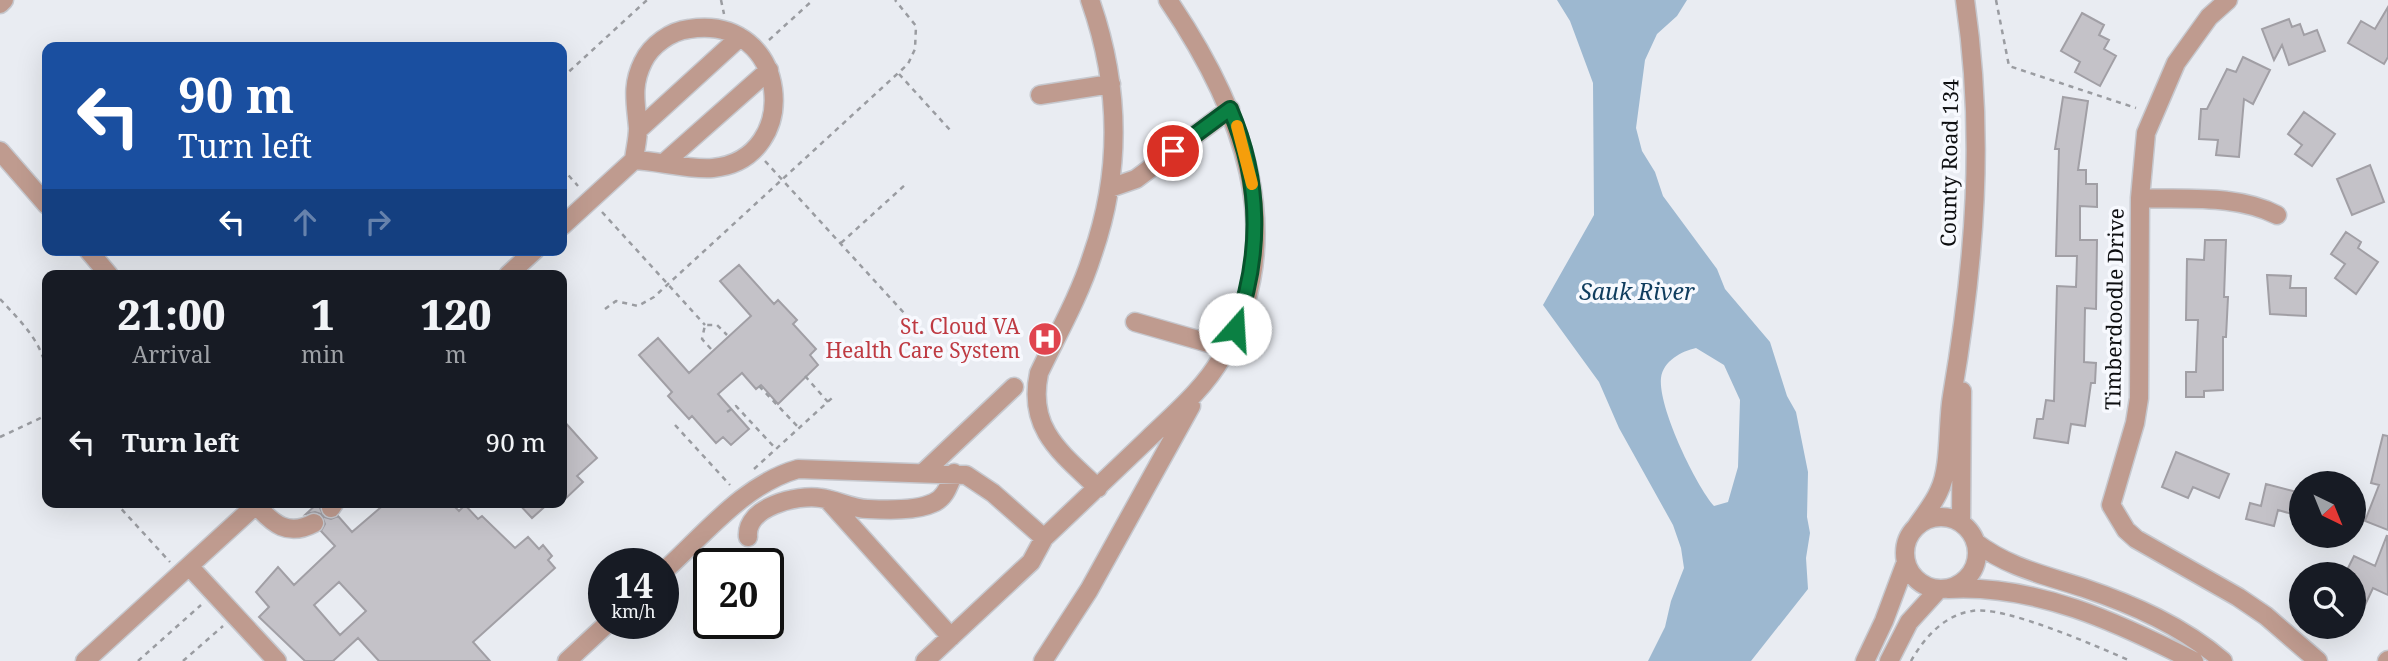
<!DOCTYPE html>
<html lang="en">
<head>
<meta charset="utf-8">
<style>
	:root { --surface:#171b24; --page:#242831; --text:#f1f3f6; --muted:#9ea1a6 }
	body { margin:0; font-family:"Noto Serif",serif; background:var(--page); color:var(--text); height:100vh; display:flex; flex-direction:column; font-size:26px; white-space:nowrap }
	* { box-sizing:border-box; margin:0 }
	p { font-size:23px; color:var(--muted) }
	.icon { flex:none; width:38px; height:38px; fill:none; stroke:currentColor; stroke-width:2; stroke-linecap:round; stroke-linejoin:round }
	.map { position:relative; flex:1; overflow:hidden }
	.panel { position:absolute; left:42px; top:270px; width:525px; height:238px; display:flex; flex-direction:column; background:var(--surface); border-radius:14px; box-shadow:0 7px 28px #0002 }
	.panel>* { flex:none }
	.banner { position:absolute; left:42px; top:42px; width:525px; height:214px; border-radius:14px; box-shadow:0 7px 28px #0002; background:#1a4fa0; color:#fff; overflow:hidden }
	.needle { width:46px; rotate:137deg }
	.controls { position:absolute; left:2289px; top:471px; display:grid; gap:14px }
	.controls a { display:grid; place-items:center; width:77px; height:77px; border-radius:50%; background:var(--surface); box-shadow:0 7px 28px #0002; font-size:35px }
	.speed { position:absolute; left:588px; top:548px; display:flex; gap:14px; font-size:35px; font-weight:700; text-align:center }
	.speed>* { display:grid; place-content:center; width:91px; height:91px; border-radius:50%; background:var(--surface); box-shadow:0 7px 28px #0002; line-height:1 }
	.speed small { font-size:18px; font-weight:400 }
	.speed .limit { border:4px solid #111; border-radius:10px; background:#fff; color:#111 }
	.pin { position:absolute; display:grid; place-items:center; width:60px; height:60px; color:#fff; margin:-30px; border:4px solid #fff; border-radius:50%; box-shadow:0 2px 7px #0007 }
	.me { position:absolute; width:77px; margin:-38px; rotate:19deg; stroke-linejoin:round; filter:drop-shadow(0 0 5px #0008) }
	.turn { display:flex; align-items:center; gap:24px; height:147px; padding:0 21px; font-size:32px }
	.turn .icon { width:91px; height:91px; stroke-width:2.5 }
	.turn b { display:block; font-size:49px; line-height:60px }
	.lanes { display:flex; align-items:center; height:66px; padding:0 21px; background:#0003; justify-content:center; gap:35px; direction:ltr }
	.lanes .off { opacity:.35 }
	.eta { display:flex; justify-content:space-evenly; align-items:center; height:119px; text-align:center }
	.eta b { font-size:42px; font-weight:800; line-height:49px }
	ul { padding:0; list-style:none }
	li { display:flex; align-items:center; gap:21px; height:105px; padding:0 21px }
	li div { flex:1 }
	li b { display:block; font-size:26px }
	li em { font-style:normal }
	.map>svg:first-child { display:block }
</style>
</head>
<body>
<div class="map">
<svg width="2388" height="661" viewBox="0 0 2388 661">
	<rect width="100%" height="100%" fill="#e9ecf2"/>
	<path fill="#9db8d0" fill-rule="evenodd" d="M1557 0H1687L1677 16 1657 34 1645 60 1636 128 1642 151 1655 172 1663 196 1717 269 1725 289 1770 342 1787 396 1796 412 1808 472 1807 517 1810 533 1806 558 1808 589 1751 661H1648L1665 627 1671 601 1684 568 1681 548 1673 525 1619 428 1599 382 1543 305 1594 215 1593 83 1570 21ZM1696 348 1724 365 1740 400 1738 467 1728 502 1714 506C1695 484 1658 407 1661 378 1663 361 1682 351 1696 348Z"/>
	<path fill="#c4c2c8" stroke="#a19fa5" stroke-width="2" fill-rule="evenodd" d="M2388 7V57L2384 64 2348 43 2361 21 2375 29Z
		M2082 13 2104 25 2099 35 2109 40 2104 49 2116 56 2100 86 2075 72 2080 62 2061 51Z
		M2289 19 2292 27 2300 24 2304 35 2317 30 2325 51 2289 65 2282 45 2274 60 2262 29Z
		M2243 57 2270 70 2253 104 2244 99 2239 157 2216 155 2218 140 2199 139 2201 109H2207L2227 69 2236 72Z
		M2063 97 2088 101 2078 170H2086V184H2097V207L2080 206V240H2097L2096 309 2085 308 2084 362 2096 363 2095 383H2091L2085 426 2071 424 2068 443 2034 438 2037 419H2043L2046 400 2054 401 2057 286 2076 287 2077 256H2056L2059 149H2055Z
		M2304 112 2335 134 2312 166 2295 154 2302 145 2288 134Z
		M2370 165 2384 202 2352 215 2337 179Z
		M2346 232 2361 242 2358 248 2378 262 2356 294 2335 278 2345 264 2331 254Z
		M2205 240H2226L2224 297H2228L2226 337H2223V390L2204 391V397H2186V372H2196L2198 320H2186L2187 259 2204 260Z
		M739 265 774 304 778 300 797 320 793 324 816 349 810 355 818 365 778 404 761 385 756 389 742 373 718 394 749 429 731 445 723 437 716 443 692 416 689 419 668 396 672 392 639 355 658 338 689 373 751 316 720 281Z
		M2267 275 2291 276 2290 288H2306V316L2270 314Z
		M562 419 597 458 577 476 583 482 562 502Z
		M2383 435 2388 436V530L2365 521 2379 485 2371 483Z
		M2176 452 2229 474 2219 498 2193 487 2188 498 2162 487Z
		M2266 484 2297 492 2292 514 2278 510 2274 526 2246 519 2250 503 2261 506Z
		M319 502H321L320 508 324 517 331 519 338 516 352 532 387 502H450L459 511 465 505 478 519 482 516 515 548 528 537 539 549 543 545 552 556 548 560 555 568 473 642 490 661H379L358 638 333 661H305L259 617 269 607 256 592 278 567 294 585 335 546 321 531 325 524 321 514 315 512 306 514ZM339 582 366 611 340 635 314 605Z
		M517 502H550L532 518Z
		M2387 535 2388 595 2373 588 2365 605 2354 599V574H2345L2354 556 2375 566Z"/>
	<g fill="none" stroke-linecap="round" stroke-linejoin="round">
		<g stroke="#c6c8ce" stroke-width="21">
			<path id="minor" d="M1090 0C1120 85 1122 171 1092 256 1079 297 1057 335 1039 373 1027 429 1061 453 1098 488
				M2228 0 2209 17 2176 63 2146 133 2140 198 2139 398 2135 423 2111 505 2126 530 2136 539 2238 597 2266 616 2318 661
				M0 4 4 0
				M1040 95 1111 84
				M638 130 740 37
				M0 151 47 205
				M665 162 769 70
				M1110 188 1136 179 1230 109
				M2140 198C2185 200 2236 194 2277 215
				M562 226 634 160C635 150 638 139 638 128 636 103 631 86 643 62 651 45 671 31 689 29 790 13 804 159 713 168 687 170 660 161 634 160
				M88 250 109 275
				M508 275 535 250
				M1135 322 1226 348
				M923 473 1014 387
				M827 499 951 637
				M256 505C273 524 288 537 314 523
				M331 508 335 502
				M1905 553a36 36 0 1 1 72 0a36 36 0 1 1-72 0Z
				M1961 523 1962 391
				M1916 527C1924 515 1934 503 1939 491 1951 467 1947 424 1952 396 1975 261 1985 136 1965 0
				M748 537C745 507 797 494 821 498 837 500 852 509 868 509 888 510 916 511 933 503 946 498 949 484 954 473
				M1975 542C2009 568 2045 575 2084 588 2134 605 2182 626 2223 661
				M189 566 277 661
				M663 572C704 535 744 484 798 469L966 475 993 493 1044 538
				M1948 589C2036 584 2117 622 2194 661
				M85 661 259 502
				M567 661 608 623
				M925 661 1031 562 1044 538C1079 505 1113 472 1148 439 1174 414 1204 389 1222 357 1293 234 1240 106 1168 0
				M1043 661 1089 590 1191 406
				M1865 661 1884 621 1906 562
				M1889 661 1909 622 1939 589
				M2387 661 2388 660"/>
		</g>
		<path stroke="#9a9ca1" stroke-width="2.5" stroke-dasharray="5 5" stroke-linecap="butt" d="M721 0 724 14
			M1996 0 2009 66 2136 108
			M769 40 813 0
			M899 74 950 130
			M562 78 647 0
			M765 161 926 337
			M562 168 578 186
			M602 212 705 325
			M841 243 906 184
			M0 299C21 322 43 342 47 374
			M605 309 616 301 638 306 654 297 908 64 915 49 916 26 895 0
			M711 349 702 339 705 325H717L727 335
			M805 376 828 402
			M759 386 799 428
			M727 412 736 406 776 449
			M675 425 730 485
			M0 437 47 415
			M754 469 832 398
			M115 502 170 562
			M138 661 201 605
			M183 661 223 626
			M1911 661C1924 638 1944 615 1972 611 2004 605 2098 647 2131 661"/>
		<use href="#minor" stroke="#bf9b8f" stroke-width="18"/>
	</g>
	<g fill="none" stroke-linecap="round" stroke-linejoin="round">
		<g stroke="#07532c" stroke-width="18">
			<path id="route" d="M1173 151 1230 109C1261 181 1262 256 1235 329"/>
		</g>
		<use href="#route" stroke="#0b8043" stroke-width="12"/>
		<path stroke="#f59e0b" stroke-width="12" d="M1237 126 1252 184"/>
	</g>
	<defs>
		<g id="hospital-disc" transform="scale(1.75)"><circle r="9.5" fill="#e0444e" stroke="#f7f9fe"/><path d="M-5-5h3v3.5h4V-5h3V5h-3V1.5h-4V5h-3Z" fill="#fff"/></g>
	</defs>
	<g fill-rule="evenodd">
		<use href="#hospital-disc" x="1045" y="339"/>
	</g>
	<g text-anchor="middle" stroke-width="7" stroke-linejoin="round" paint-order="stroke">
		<g font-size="21" fill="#0d0e10" stroke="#f7f9fe">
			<text transform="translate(1950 163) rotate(-89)" y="7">County Road 134</text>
			<text transform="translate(2115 309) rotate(-89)" y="7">Timberdoodle Drive</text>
		</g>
		<g font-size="21" fill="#be3a42" stroke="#f7f9fe" text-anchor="end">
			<text x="1020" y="334">St. Cloud VA<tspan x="1020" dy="24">Health Care System</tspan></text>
		</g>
		<g font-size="23" font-style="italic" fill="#103d5e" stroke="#f7f9fe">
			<text x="1637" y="300">Sauk River</text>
		</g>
	</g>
</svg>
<div class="controls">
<a><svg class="needle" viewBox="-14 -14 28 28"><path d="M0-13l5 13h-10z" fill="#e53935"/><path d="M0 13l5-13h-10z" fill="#9ea1a6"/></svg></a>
<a><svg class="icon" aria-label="search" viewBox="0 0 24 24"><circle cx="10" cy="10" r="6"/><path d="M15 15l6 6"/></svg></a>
</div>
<div class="speed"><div>14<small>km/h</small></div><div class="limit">20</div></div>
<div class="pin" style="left:1173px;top:151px;background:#d93025"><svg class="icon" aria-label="arrive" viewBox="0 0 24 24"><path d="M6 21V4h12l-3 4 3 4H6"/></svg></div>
<svg class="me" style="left:1235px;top:329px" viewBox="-20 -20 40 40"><circle r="19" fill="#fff"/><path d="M0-13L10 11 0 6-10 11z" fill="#0b8043"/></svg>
<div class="banner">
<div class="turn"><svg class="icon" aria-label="left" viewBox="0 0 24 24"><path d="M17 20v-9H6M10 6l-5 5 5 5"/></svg><div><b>90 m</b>Turn left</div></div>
<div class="lanes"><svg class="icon" aria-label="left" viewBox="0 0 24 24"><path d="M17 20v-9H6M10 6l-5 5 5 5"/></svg><svg class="icon off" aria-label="ahead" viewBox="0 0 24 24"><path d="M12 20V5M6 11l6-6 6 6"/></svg><svg class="icon off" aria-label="right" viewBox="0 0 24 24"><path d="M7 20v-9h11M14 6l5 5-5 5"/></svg></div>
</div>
<section class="panel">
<div class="eta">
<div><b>21:00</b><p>Arrival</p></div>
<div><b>1</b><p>min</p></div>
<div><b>120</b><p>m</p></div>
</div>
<ul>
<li><svg class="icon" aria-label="left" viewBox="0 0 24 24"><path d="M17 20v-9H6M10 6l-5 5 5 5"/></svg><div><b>Turn left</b></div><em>90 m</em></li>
</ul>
</section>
</div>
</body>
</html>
